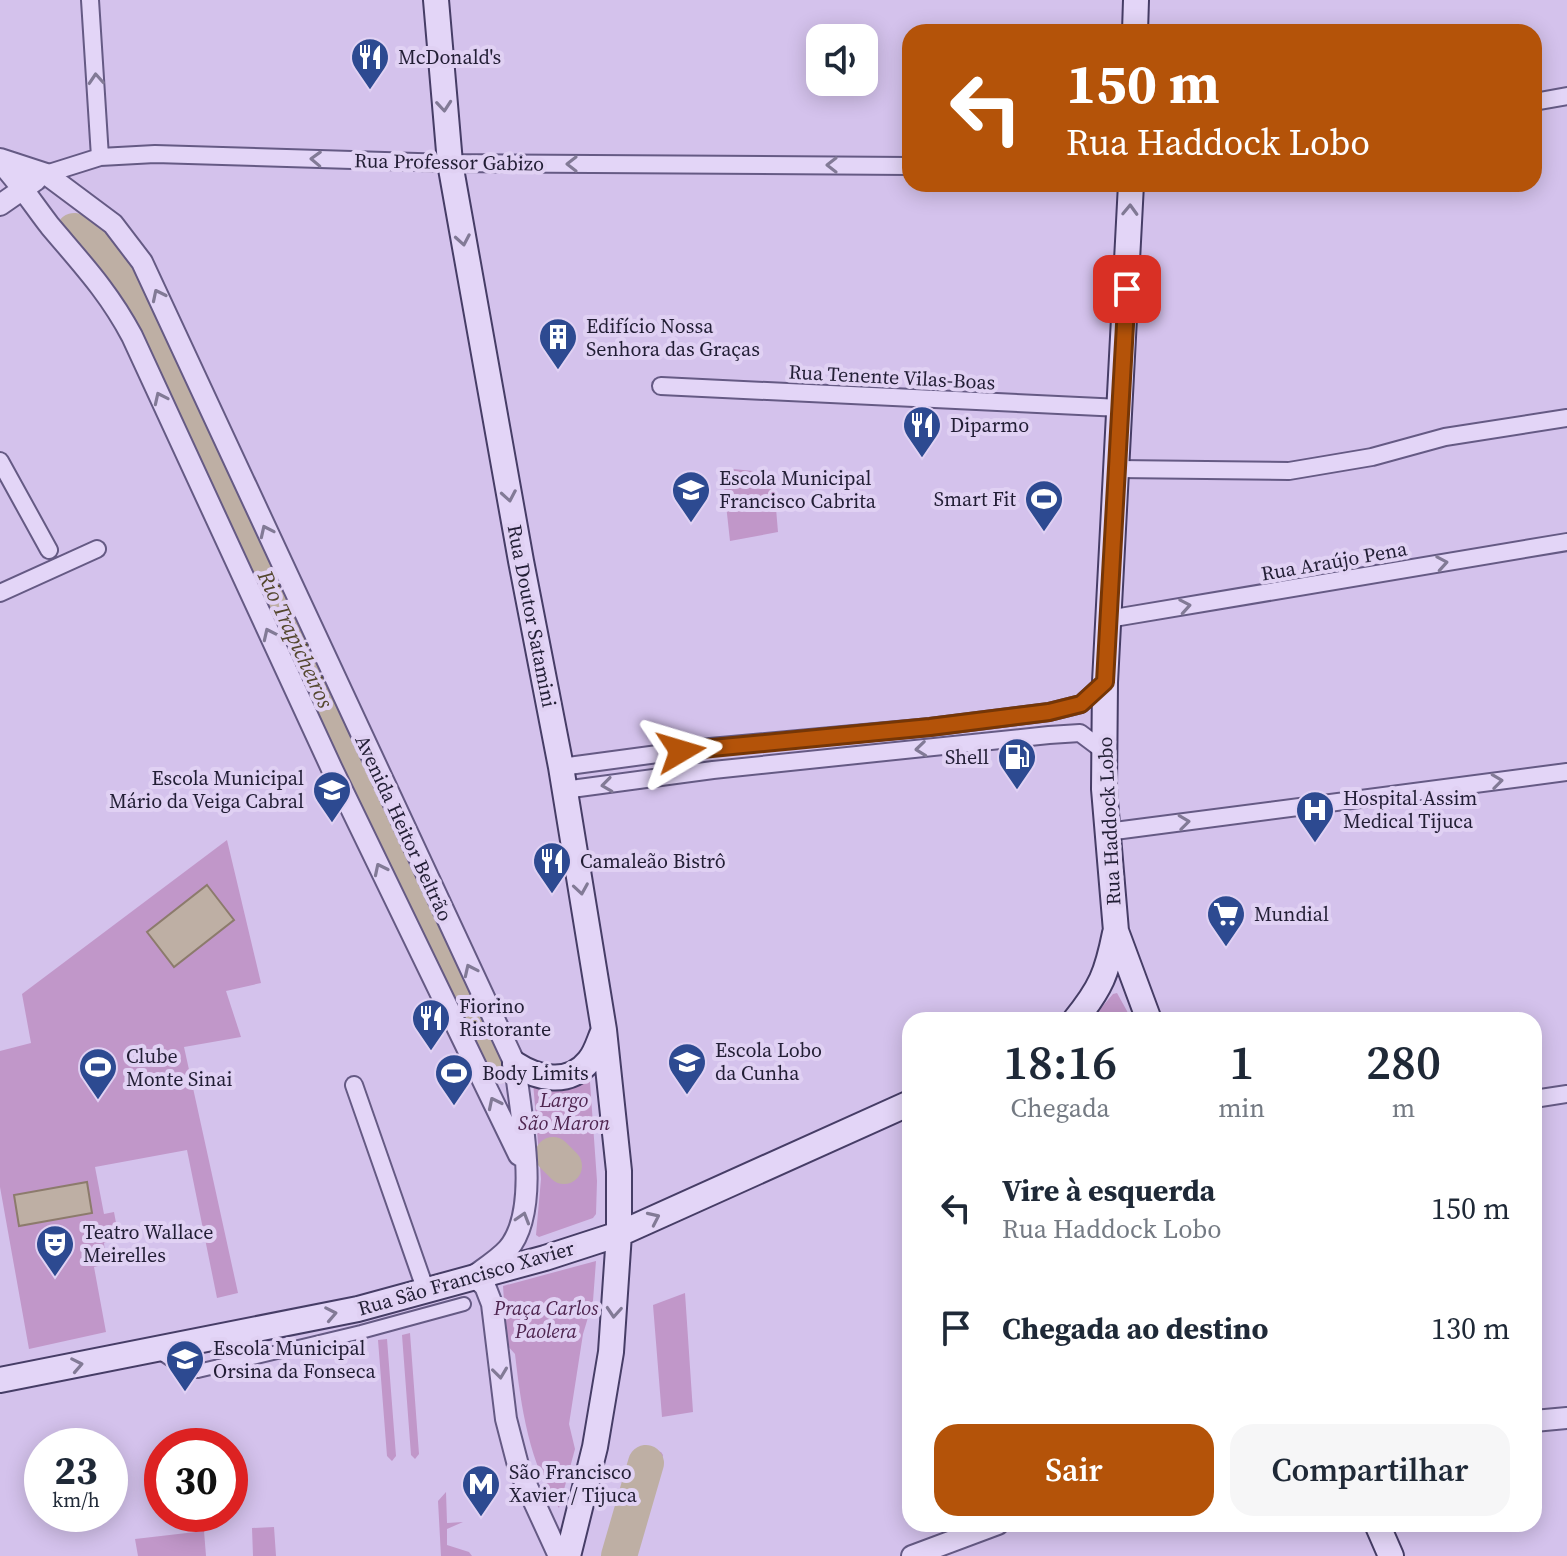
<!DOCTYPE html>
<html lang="pt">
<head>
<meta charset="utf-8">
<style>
	:root { --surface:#fff; --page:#f6f6f7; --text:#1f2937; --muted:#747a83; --accent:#b45309 }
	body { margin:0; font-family:"Source Serif 4",serif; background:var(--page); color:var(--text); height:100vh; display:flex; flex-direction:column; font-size:30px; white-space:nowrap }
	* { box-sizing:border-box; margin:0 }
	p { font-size:26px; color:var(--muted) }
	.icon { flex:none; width:44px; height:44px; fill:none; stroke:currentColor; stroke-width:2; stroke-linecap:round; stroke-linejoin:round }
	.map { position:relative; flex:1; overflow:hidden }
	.sheet { position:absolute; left:902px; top:1012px; width:640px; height:520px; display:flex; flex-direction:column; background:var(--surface); border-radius:24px; box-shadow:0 4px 20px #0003 }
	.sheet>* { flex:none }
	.top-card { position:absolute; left:902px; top:24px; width:640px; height:168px; border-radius:24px; box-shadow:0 4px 20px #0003; background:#b45309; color:#fff; overflow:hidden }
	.controls { position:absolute; left:806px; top:24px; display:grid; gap:16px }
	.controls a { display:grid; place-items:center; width:72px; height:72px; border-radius:16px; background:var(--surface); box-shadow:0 4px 20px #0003; font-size:40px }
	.speed { position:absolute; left:24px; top:1428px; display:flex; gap:16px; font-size:40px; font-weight:700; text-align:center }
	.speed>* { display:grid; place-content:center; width:104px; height:104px; border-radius:50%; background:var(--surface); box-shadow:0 4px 20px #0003; line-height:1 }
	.speed small { font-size:20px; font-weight:400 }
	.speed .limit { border:12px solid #d22; background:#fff; color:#111 }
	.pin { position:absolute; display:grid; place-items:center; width:68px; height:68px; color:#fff; margin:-34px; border-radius:16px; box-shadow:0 4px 12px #0006 }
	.me { position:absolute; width:88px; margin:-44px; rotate:83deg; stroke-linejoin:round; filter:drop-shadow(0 0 6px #0008) }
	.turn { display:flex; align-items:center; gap:28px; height:168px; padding:0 32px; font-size:36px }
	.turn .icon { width:104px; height:104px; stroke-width:2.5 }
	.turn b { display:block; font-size:56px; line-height:68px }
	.eta { display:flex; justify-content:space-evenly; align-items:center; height:136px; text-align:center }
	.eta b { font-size:48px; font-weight:600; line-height:56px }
	.cta { display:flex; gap:16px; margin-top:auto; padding:16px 32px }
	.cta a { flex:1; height:92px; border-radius:24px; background:var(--accent); color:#fff; font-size:32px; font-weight:600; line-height:92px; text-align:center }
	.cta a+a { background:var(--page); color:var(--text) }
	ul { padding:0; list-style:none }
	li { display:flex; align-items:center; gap:24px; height:120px; padding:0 32px }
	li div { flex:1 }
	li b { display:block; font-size:30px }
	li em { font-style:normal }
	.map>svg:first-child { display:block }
</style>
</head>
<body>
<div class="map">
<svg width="1567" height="1556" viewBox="0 0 1567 1556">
	<rect width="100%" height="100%" fill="#d4c2ec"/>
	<path fill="#c197c9" d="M722 468 773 473 778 532 730 541Z
		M227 840 261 983 226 991 241 1037 184 1047 238 1293 217 1298 187 1150 95 1167 104 1214 114 1212 119 1239 104 1243 106 1264 94 1267 106 1332 29 1349 0 1187V1051L31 1043 22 994Z
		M1117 993 1132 1020H1091L1113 994Z
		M589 1068 597 1181 596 1214 593 1218 539 1237 536 1235 541 1179 533 1082Z
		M596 1261 593 1301 583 1334 569 1424 575 1449 559 1508C529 1464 521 1406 515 1354L507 1345 503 1286Z
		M685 1293 693 1412 662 1417 653 1305Z
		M410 1333 419 1454 415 1459 411 1455 402 1335Z
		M387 1339 396 1456 392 1461 387 1456 378 1340Z
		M640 1448 661 1452 663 1455 635 1556H610L637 1450Z
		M446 1492 447 1523 463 1522 447 1529V1545L469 1552 472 1556H441L438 1501Z
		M274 1527 276 1556H253L252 1528Z
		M204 1531 206 1556H138L135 1539Z"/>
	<path fill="#beafa4" stroke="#8c7b6c" stroke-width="2" d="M207 885 234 920 174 967 147 932Z
		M87 1182 92 1213 19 1226 14 1195Z"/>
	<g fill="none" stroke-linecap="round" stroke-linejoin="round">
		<path stroke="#beafa4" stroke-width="36" d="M74 231 107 249 131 288 498 1066
			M553 1155 564 1166
			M619 1556 646 1463"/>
		<g stroke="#655a84" stroke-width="16">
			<path id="pedestrian" d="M156 1350 185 1369 198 1371 361 1332 464 1304"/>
		</g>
		<g stroke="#655a84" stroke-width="20">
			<path id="minor" d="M90 0 100 157
				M1534 102 1567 96
				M46 174 100 157 155 154 450 163 910 166
				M661 386 1121 408
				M0 461 49 550
				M1118 469 1289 471 1372 457 1445 437 1567 418
				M0 593 97 549
				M1108 619 1567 542
				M561 767 710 747 930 727 1049 712 1081 704 1105 682
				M564 790 713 770 1049 735 1080 733 1104 751
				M1107 832 1567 772
				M354 1085 426 1291
				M1534 1099 1567 1094"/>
		</g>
		<g stroke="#655a84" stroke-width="24">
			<path id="tertiary" d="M0 159 46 174 113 224 142 262 515 1064C520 1113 542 1209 508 1249 499 1259 485 1268 474 1276L485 1286 492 1304 506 1419 519 1469 559 1556
				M0 162C19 182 33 204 50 226 82 264 108 291 132 336L332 769 519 1155
				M0 205 36 180
				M1534 1421 1567 1418
				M912 1556 998 1524"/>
		</g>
		<g stroke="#463d66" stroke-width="28">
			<path id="secondary" d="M436 0 450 163 521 561 561 767 604 1030 619 1171V1234L611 1352 595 1447 568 1556
				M1135 32 1136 0
				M1131 184 1105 682 1104 789 1116 931 1149 1020
				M1075 1020C1101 988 1107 973 1115 933
				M515 1064C538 1079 569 1086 589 1061 596 1053 599 1041 603 1032
				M0 1380 358 1309 545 1258 619 1234 910 1103
				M1377 1524 1391 1556"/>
		</g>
		<use href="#pedestrian" stroke="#e3d5f7" stroke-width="12"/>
		<use href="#minor" stroke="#e3d5f7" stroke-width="16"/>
		<use href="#tertiary" stroke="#e3d5f7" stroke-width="20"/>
		<use href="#secondary" stroke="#e3d5f7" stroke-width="24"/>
	</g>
	<defs><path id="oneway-chevron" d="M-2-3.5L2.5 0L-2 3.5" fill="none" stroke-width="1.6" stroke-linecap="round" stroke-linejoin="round" transform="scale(2)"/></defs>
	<g stroke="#827a96">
		<use href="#oneway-chevron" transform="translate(96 79) rotate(-94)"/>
		<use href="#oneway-chevron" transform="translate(444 106) rotate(85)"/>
		<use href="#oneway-chevron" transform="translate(316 159) rotate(-178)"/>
		<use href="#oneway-chevron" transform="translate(572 164) rotate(-180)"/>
		<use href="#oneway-chevron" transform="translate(832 165) rotate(-180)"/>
		<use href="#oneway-chevron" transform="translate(1130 210) rotate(-88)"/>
		<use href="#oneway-chevron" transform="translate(463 240) rotate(80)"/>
		<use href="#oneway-chevron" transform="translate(158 295) rotate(-116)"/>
		<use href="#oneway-chevron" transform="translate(160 398) rotate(-115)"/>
		<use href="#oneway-chevron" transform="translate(509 496) rotate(80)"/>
		<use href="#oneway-chevron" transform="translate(266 531) rotate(-115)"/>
		<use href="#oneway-chevron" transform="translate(1442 563) rotate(-10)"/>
		<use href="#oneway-chevron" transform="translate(1185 606) rotate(-10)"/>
		<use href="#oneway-chevron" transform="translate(269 634) rotate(-115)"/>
		<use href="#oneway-chevron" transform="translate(921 749) rotate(174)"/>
		<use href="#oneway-chevron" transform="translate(1497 781) rotate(-7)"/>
		<use href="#oneway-chevron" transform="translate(607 785) rotate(172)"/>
		<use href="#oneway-chevron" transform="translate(1184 822) rotate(-7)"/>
		<use href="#oneway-chevron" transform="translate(380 869) rotate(-116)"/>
		<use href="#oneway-chevron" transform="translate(581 889) rotate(81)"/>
		<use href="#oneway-chevron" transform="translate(470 970) rotate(-115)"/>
		<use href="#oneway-chevron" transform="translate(494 1103) rotate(-116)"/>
		<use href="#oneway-chevron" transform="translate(523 1218) rotate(-73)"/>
		<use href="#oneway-chevron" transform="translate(654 1218) rotate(-25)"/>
		<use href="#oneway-chevron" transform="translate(614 1312) rotate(94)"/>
		<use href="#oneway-chevron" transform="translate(331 1314) rotate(-11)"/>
		<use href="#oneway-chevron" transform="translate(77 1365) rotate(-11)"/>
		<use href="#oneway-chevron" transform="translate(500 1373) rotate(83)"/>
	</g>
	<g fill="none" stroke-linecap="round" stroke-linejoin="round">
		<g stroke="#753606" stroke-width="20">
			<path id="route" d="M681 751 930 727 1049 712 1081 704 1105 682 1127 289"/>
		</g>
		<use href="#route" stroke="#b45309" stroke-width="14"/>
	</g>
	<defs>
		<g id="restaurant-pin" transform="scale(2)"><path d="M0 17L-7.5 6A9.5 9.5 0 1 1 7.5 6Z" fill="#2d4a91" stroke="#e0d1f3"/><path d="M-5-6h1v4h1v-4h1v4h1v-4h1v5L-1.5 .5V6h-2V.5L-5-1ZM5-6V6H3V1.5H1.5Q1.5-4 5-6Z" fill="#fff"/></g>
		<g id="building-pin" transform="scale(2)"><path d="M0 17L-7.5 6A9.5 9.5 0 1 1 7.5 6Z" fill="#2d4a91" stroke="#e0d1f3"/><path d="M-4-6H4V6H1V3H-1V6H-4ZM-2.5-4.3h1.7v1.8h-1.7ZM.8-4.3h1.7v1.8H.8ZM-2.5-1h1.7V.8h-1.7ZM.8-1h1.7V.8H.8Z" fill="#fff"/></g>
		<g id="school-pin" transform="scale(2)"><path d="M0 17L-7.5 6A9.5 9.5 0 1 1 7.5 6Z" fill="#2d4a91" stroke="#e0d1f3"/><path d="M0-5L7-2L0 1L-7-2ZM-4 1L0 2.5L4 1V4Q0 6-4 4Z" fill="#fff"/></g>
		<g id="stadium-pin" transform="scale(2)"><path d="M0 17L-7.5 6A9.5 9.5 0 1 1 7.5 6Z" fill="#2d4a91" stroke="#e0d1f3"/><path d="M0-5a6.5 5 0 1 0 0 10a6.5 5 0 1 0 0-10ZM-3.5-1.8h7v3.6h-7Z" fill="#fff"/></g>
		<g id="fuel-pin" transform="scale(2)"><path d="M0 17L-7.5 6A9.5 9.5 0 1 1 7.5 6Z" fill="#2d4a91" stroke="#e0d1f3"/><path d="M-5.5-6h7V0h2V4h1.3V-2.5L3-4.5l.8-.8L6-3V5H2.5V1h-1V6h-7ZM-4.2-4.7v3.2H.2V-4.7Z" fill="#fff"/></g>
		<g id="hospital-pin" transform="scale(2)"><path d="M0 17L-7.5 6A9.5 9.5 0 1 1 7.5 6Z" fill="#2d4a91" stroke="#e0d1f3"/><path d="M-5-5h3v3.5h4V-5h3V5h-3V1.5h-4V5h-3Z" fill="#fff"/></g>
		<g id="supermarket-pin" transform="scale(2)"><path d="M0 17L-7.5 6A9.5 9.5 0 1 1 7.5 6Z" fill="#2d4a91" stroke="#e0d1f3"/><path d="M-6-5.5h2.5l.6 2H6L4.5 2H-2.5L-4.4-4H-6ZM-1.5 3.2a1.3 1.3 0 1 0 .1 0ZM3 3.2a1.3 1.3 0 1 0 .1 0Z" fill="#fff"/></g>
		<g id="theatre-pin" transform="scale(2)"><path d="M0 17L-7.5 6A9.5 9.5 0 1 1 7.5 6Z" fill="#2d4a91" stroke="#e0d1f3"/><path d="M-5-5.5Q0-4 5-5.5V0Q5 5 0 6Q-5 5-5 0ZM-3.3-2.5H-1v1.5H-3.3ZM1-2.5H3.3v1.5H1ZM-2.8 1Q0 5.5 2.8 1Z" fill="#fff"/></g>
		<g id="metro-pin" transform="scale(2)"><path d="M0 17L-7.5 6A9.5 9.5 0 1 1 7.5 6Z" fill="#2d4a91" stroke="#e0d1f3"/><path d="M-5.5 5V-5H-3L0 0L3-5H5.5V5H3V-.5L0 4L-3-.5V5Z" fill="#fff"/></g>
	</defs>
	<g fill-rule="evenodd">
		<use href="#restaurant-pin" x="370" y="57"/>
		<use href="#building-pin" x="558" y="337"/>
		<use href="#restaurant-pin" x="922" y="425"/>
		<use href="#school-pin" x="691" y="490"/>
		<use href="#stadium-pin" x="1044" y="499"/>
		<use href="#fuel-pin" x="1017" y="757"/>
		<use href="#school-pin" x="332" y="790"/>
		<use href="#hospital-pin" x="1315" y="810"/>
		<use href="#restaurant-pin" x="552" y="861"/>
		<use href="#supermarket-pin" x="1226" y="914"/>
		<use href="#restaurant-pin" x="431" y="1018"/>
		<use href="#school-pin" x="687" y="1062"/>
		<use href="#stadium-pin" x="98" y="1067"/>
		<use href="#stadium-pin" x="454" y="1073"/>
		<use href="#theatre-pin" x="55" y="1244"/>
		<use href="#school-pin" x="185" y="1359"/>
		<use href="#metro-pin" x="481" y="1484"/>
	</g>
	<g text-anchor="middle" stroke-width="8" stroke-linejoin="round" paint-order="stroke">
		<g font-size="20" fill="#221e35" stroke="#e0d1f3" text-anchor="start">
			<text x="398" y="64">McDonald's</text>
			<text x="586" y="333">Edifício Nossa<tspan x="586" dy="23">Senhora das Graças</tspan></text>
			<text x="950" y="432">Diparmo</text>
			<text x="719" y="485">Escola Municipal<tspan x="719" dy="23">Francisco Cabrita</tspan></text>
			<text x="1016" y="506" text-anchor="end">Smart Fit</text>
			<text x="989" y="764" text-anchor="end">Shell</text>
			<text x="304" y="785" text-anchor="end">Escola Municipal<tspan x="304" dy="23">Mário da Veiga Cabral</tspan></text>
			<text x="1343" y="805">Hospital Assim<tspan x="1343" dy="23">Medical Tijuca</tspan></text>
			<text x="580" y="868">Camaleão Bistrô</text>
			<text x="1254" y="921">Mundial</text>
			<text x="459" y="1013">Fiorino<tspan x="459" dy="23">Ristorante</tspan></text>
			<text x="715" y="1057">Escola Lobo<tspan x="715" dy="23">da Cunha</tspan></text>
			<text x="126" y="1063">Clube<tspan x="126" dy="23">Monte Sinai</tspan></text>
			<text x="482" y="1080">Body Limits</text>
			<text x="83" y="1239">Teatro Wallace<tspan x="83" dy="23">Meirelles</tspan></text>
			<text x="213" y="1355">Escola Municipal<tspan x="213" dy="23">Orsina da Fonseca</tspan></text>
			<text x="509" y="1479">São Francisco<tspan x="509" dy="23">Xavier / Tijuca</tspan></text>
		</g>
		<g font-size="20" fill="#221e35" stroke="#e0d1f3">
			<text transform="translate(449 162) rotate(1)" y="7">Rua Professor Gabizo</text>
			<text transform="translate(892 377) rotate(3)" y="7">Rua Tenente Vilas-Boas</text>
			<text transform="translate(1334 561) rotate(-10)" y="7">Rua Araújo Pena</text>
			<text transform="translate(532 616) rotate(79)" y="7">Rua Doutor Satamini</text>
			<text transform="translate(1109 821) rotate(-93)" y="7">Rua Haddock Lobo</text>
			<text transform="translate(404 828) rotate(65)" y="7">Avenida Heitor Beltrão</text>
			<text transform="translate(466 1278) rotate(-16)" y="7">Rua São Francisco Xavier</text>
		</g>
		<g font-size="20" font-style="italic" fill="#4f2550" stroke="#e0d1f3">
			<text x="564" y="1107">Largo<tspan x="564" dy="23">São Maron</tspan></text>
			<text x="546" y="1315">Praça Carlos<tspan x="546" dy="23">Paolera</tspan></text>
		</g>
		<g font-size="22" font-style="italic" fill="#54472e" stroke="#e0d1f3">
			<text transform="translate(296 639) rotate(65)" y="8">Rio Trapicheiros</text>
		</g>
	</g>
</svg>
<div class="controls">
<a><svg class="icon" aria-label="sound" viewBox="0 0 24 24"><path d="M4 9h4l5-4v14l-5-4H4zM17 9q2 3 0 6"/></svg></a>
</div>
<div class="speed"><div>23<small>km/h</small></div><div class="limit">30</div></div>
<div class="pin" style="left:1127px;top:289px;background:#d93025"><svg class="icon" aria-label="arrive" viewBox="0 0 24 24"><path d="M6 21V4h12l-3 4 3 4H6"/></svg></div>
<svg class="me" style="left:681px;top:751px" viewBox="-20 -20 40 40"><path d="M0-17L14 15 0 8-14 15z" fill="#b45309" stroke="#fff" stroke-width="4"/></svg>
<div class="top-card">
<div class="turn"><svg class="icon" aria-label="left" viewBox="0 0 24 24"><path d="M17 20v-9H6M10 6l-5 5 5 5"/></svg><div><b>150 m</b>Rua Haddock Lobo</div></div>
</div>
<section class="sheet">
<div class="eta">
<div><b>18:16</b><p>Chegada</p></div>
<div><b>1</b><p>min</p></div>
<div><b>280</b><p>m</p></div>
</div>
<ul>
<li><svg class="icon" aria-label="left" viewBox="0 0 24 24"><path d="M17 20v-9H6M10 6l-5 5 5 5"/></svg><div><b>Vire à esquerda</b><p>Rua Haddock Lobo</p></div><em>150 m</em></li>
<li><svg class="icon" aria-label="arrive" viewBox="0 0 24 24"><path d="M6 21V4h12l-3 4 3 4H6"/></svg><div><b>Chegada ao destino</b></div><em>130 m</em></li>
</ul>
<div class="cta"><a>Sair</a><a>Compartilhar</a></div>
</section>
</div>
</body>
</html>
